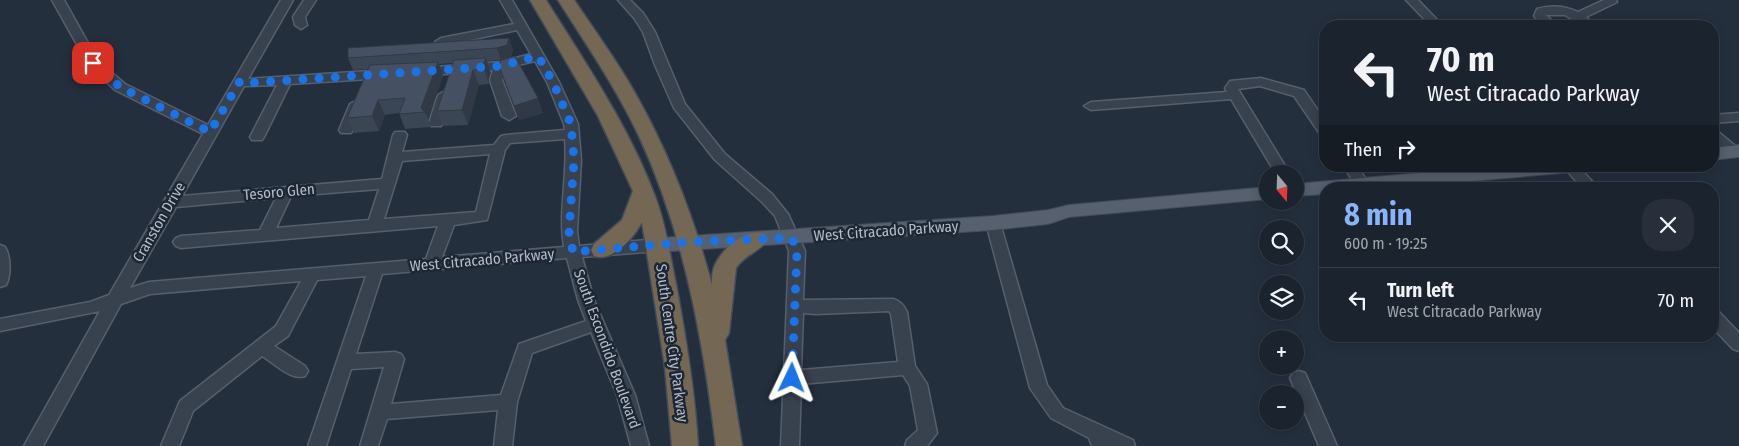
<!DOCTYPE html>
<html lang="en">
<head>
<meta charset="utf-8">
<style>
	:root { --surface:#1b232e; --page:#282f3a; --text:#f1f3f6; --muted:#a0a4aa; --line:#39404a; --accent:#8ab4f8 }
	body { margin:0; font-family:"Fira Sans Condensed",sans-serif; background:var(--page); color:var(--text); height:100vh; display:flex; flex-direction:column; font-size:19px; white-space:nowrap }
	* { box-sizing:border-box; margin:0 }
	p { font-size:16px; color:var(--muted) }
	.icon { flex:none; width:28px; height:28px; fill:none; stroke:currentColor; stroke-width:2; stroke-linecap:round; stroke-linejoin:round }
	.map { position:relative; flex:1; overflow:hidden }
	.panel { position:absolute; left:1319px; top:182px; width:400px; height:160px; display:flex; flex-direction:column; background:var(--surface); border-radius:20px; box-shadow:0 2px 12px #0003,0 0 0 1px var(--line) }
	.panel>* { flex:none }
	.guide { position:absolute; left:1319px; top:20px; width:400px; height:152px; border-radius:20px; box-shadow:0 2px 12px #0003,0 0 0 1px var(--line); background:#1b232e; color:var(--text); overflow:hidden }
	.needle { width:32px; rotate:161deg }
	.controls { position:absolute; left:1259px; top:165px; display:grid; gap:10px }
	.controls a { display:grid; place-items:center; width:45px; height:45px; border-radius:50%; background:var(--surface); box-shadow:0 2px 12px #0003,0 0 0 1px var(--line); font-size:25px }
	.pin { position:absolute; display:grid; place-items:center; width:42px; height:42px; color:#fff; margin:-21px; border-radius:10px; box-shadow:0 2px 8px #0006 }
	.me { position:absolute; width:55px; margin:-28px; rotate:2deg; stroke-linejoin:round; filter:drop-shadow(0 0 4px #0008) }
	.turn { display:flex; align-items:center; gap:18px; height:105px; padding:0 25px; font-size:22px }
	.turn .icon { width:65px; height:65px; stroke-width:2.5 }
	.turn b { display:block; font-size:35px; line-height:42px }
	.then { display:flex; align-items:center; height:48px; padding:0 25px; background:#0003; gap:10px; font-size:19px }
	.round { display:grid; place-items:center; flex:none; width:52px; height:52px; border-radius:20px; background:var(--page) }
	.head { display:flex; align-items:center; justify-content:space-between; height:85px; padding:0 25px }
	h1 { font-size:30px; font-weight:700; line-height:38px; color:var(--accent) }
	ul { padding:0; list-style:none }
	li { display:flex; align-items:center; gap:15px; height:65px; padding:0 25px; border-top:1px solid var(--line) }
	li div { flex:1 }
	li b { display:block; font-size:19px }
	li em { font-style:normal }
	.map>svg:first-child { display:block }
</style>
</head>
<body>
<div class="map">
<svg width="1739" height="446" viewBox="0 0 1739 446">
	<rect width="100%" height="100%" fill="#242f3e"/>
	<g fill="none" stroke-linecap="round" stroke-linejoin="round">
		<g stroke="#565f6c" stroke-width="3">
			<path id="minor" d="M52 0H64L98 61 125 84 208 125 281 0H293L248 79 385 70 391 74 385 78 290 84 264 137 262 140H252L250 137 277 85 244 86 182 196 382 179 393 135 395 132H405L407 135 402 152 494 145 501 136 506 135 565 130 564 124 547 82 535 61 506 68 502 80 516 116 509 120 502 116 490 80 493 70 421 76 415 72 421 68 501 62 531 54 517 30 441 46 435 42 441 38 514 24 500 0H512L559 82 578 124 581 160 577 232 579 246 658 239 663 241 666 245 663 249 658 251 582 257 594 300 635 395 649 446H631L617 395 591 332 532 353 517 402 512 446H494L498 410 387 419 378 446H360L384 367 351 369 326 446H308L366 276 317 280 288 336 274 346 305 366 308 371 305 376C291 381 274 363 262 356L193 411 179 446H161L180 401 276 326 301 281 150 294 121 304 43 446H24L100 311 0 331V319L90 302 109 295 203 134 115 90 89 66ZM565 139C568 175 558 212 564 247L442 257 454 225 487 220 505 150 510 143ZM490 154 476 212 384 219 402 161ZM379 189 369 220 276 228 291 196ZM276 198 260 230 181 236 176 238 173 242 176 246 181 248 438 226 426 259 149 282 130 288 176 207ZM567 258 578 300 586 321 519 344 501 395 391 404 404 359 401 354 395 352 356 354 382 274Z
				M304 0H316L305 17 307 25 301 29 295 25 293 17Z
				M618 0H630L643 13 655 32 685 104 725 154 772 194 788 214 805 251 803 300 893 299C900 301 904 305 907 312L915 366 927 384 937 433 927 446H905L907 440 918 430 910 386 903 375 801 384 799 446H781L789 251 775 216 762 202 715 160 674 108 655 65 643 32 634 18ZM889 311 891 314 898 362 801 370 803 313 816 314Z
				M1406 0H1418L1443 26H1431Z
				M1604 0H1616L1617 2 1586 17 1596 26H1583L1565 15H1546L1557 26H1544L1534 16 1537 9C1550 5 1565 6 1578 12Z
				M1261 78 1304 90 1325 121V135L1320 134 1294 96 1260 86 1238 89 1290 174H1276L1231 99 1091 110 1084 106 1091 102 1227 92 1225 88 1230 81Z
				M445 91 452 95 443 123 441 126H431L429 123 438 95Z
				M357 100 364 104 353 130 351 133H341L339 130 350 104Z
				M1739 113V121L1712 123V115Z
				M1712 130 1717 131 1739 149V155H1729L1712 141Z
				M1343 166H1357L1369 184 1367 187H1357Z
				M1563 166H1578L1599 189H1583Z
				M993 218 998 219 1000 223 1047 385 1063 408 1133 440 1135 446H1092L1089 438 1051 418 1030 388 986 223 988 219Z
				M0 245 5 247C11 257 11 275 6 285L0 287Z
				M1712 310 1718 311 1739 333V351L1733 349 1712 327Z
				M1299 371 1305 373 1337 446H1319L1290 378 1293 373Z"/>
		</g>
		<g stroke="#414a57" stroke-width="2">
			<path id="major" d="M1739 145V157L1712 160V148Z
				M1501 166H1582L1579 170 1573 172 1380 189H1325V194L1295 196V184Z
				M1268 187V199L1069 217 1048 224 993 230 658 252 651 250 648 245 651 240 658 238 993 216 1048 210 1069 205Z"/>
		</g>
		<g stroke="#434c59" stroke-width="3">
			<path id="highway" d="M530 0H546C586 64 630 128 656 199 666 226 670 256 676 284 686 338 695 392 698 446H672L665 367 642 222C633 238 614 262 594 256L591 250 594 244 622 220 633 191 598 116Z
				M558 0H574C595 31 617 61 635 93 669 153 694 218 712 285 712 278 712 271 715 265 723 248 745 228 765 234L768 239C760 252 745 254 736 268L729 333 725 340 742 446H716C703 339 684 232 638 134 615 86 586 44 558 0Z"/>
		</g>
		<use href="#minor" fill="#38414e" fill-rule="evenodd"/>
		<use href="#major" fill="#56606e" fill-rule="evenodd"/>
		<use href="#highway" fill="#746855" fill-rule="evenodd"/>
	</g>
	<path fill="#3b4654" d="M509 38 513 50 511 57 543 113 519 120 499 66 501 60 487 61 490 72 488 79 489 84 479 85 468 125 443 126 437 111 453 63 439 64 443 76 428 119 431 127 405 129 399 113 385 115 379 131 354 133 347 118 368 69 353 70 348 58Z"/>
	<path fill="#303945" d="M509 38 513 50 511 57 501 60 497 48Z
		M486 58 490 72 488 79 489 84 483 65Z
		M438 62 443 76 428 119 425 112 421 108Z
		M473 70 479 85 468 125 462 110Z
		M538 98 543 113 519 120 514 106Z
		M378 100 385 115 379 131 372 116Z"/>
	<path fill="#455162" stroke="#303945" d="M509 38 507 45 497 48 348 58V48Z
		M503 55 502 60 515 56 538 98 514 106 499 66Z
		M486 58 483 65 484 69 473 70 462 110 437 111 454 60Z
		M438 62 421 108 425 112 399 114 405 98 378 100 372 116 347 118 370 65Z"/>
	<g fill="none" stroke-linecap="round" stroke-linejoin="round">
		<path stroke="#1a73e8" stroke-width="9" stroke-dasharray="0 16.2" d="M93 63 120 87 210 132 240 81 249 83 501 66 538 56 553 82 571 124 574 160 569 232 573 252 690 242 792 238 797 251 792 378"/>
	</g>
	<g text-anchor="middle" stroke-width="5" stroke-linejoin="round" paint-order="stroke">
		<g font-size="15" fill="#b4bcc9" stroke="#1d2633">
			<text transform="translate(279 192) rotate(-5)" y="5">Tesoro Glen</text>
			<text transform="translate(159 222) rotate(-60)" y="5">Cranston Drive</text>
			<text transform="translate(886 231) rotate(-4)" y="5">West Citracado Parkway</text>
			<text transform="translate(482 260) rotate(-5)" y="5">West Citracado Parkway</text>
			<text transform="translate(672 343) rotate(82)" y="5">South Centre City Parkway</text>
			<text transform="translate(607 349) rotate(70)" y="5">South Escondido Boulevard</text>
		</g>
	</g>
</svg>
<div class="controls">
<a><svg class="needle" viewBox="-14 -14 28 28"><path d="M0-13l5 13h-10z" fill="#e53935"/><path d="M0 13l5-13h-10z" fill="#a0a4aa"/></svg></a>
<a><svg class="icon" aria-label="search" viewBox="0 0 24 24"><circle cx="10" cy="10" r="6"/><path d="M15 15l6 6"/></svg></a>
<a><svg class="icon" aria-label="layers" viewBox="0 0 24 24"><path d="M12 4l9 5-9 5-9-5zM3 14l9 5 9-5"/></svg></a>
<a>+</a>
<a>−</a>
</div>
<div class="pin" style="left:93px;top:63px;background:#d93025"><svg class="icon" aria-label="arrive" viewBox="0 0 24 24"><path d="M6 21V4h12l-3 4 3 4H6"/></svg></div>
<svg class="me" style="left:792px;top:378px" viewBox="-20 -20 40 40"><path d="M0-17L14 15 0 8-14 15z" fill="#1a73e8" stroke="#fff" stroke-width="4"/></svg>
<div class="guide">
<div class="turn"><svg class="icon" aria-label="left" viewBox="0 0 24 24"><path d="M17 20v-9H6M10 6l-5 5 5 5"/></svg><div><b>70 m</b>West Citracado Parkway</div></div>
<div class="then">Then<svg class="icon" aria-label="right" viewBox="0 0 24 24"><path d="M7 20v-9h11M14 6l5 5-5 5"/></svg></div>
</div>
<section class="panel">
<div class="head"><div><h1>8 min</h1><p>600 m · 19:25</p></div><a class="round"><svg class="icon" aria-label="close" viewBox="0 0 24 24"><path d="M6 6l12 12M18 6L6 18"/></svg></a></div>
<ul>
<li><svg class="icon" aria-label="left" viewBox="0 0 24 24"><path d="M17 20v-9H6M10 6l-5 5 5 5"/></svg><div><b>Turn left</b><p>West Citracado Parkway</p></div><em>70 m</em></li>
</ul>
</section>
</div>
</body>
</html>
